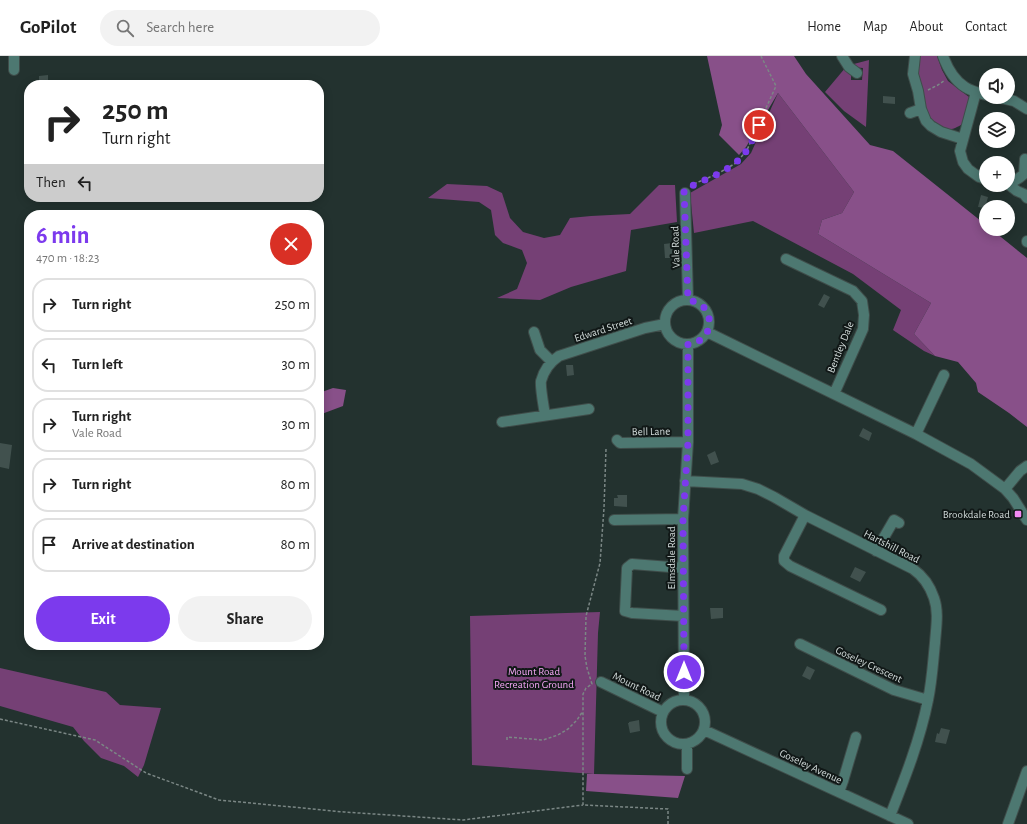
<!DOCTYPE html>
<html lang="en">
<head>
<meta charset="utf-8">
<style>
	:root { --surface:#fff; --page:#f2f2f2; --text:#222; --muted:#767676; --line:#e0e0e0; --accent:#7c3aed }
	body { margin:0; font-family:"Alegreya Sans",sans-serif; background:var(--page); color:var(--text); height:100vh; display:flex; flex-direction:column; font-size:15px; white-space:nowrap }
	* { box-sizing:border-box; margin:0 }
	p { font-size:13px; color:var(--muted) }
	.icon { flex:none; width:22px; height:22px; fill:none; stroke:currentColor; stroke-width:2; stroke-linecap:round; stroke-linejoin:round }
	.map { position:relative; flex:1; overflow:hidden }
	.sheet { position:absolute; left:24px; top:154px; width:300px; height:440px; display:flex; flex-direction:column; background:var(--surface); border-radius:16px; box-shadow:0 2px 10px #0003 }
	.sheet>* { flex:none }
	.guide { position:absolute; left:24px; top:24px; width:300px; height:122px; border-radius:16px; box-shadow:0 2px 10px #0003; background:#fff; color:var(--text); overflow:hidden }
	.tools { position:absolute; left:979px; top:12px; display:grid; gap:8px }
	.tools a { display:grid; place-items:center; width:36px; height:36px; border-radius:50%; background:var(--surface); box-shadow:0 2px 10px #0003; font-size:20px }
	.pin { position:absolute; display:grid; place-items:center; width:34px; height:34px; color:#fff; margin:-17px; border:2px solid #fff; border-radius:50%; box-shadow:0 1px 4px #0007 }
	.me { position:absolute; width:44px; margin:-22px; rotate:0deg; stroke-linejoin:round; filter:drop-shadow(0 0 3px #0008) }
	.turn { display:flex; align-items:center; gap:14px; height:84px; padding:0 12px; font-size:18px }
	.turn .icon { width:52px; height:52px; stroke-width:2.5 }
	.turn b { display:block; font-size:28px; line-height:34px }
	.then { display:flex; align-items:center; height:38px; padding:0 12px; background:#0003; gap:8px; font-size:15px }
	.round { display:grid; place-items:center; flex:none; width:42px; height:42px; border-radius:21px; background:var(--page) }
	.head { display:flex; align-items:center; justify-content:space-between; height:68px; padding:0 12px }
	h1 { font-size:24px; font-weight:700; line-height:30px; color:var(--accent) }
	.cta { display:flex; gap:8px; margin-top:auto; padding:8px 12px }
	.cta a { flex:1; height:46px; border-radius:24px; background:var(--accent); color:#fff; font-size:16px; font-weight:700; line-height:46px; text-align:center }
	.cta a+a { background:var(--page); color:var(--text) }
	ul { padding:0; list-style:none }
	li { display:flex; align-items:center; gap:12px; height:54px; margin:0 8px 6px; padding:0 4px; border:2px solid var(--line); border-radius:16px }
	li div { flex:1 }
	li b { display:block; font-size:15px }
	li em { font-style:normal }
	header { display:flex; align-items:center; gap:24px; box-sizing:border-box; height:56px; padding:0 20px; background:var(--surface); border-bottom:1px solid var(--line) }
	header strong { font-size:19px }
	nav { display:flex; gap:22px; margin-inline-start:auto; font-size:14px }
	.search { width:280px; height:36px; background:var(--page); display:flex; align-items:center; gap:10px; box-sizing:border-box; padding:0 14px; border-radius:22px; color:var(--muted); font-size:15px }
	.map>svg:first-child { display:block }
</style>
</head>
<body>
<header>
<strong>GoPilot</strong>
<div class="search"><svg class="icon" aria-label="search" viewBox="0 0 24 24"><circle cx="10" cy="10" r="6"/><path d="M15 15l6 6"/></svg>Search here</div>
<nav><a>Home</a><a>Map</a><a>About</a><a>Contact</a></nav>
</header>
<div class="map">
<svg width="1027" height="768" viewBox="0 0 1027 768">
	<rect width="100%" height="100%" fill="#23322f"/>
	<path fill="#754075" d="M916 0H937L942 14 948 25 969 41C967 49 967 58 964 65 963 68 960 70 957 71 944 79 929 64 924 52 918 35 917 17 916 0Z
		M869 4 866 71 844 55 825 36 846 11 851 17V24H862L863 12 852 11 850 9Z
		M778 37 854 136 842 157 822 164 818 178 931 247 914 278 935 300 924 295 893 274 901 254 853 218 753 165 694 177 690 137 741 108 751 97Z
		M447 128 487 130 502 137 510 162 523 176 544 182 560 179 570 162 591 160 630 158 659 129H675L677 166 631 174 626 215 571 231 540 244 497 242 517 233 527 207 522 194 503 187 495 179 491 154 479 146 428 142Z
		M600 556 598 577 594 718 472 709 470 560Z
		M0 612 106 636 120 649 161 652 144 709 138 721 124 710 101 702 84 685 73 671 0 650Z"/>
	<path fill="#885089" d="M707 0H794L806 18 870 89 893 95 986 169V173H991L1027 202V371L1009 357 978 336 976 327 958 306 935 300 914 278 931 247 818 178 822 164 842 157 854 136 778 37 746 91 739 99 719 79 722 69Z
		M333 332 346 334 343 350 319 359V337Z
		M587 718H594L685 720 678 742 586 735Z"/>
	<path fill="#41514e" d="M48 19V29H39V20Z
		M883 40 895 41V48L883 47Z
		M981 139 988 141 985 152 978 151Z
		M672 187 673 202H665L664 188Z
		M824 238 830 241 824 252 818 249Z
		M566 309H573L574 319 567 320Z
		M863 372 872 377 869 385 859 380Z
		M0 387 12 389 9 413 0 411Z
		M715 395 719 406 711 409 707 399Z
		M617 439H627V451L614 450V442H618Z
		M855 511 866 516 860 526 850 521Z
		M710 552H723V562L711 563Z
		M807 610 815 614 810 624 802 620Z
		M639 664 640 675 630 677 628 667H629V666Z
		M941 672 950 674 946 688 935 686 937 677 939 678Z"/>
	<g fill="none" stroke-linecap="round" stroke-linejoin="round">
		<g stroke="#3f4d4a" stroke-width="12">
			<path id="minor" d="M842 0 849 11 857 17
				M915 0 913 18 918 35 921 53 926 65 931 70 941 76 963 83
				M943 0C947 11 954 24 965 31 971 35 979 37 986 39
				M14 14V0
				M976 36 960 95 963 106 968 113 979 121 986 123
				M996 41 1014 45 1027 53
				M910 57 921 53
				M1008 128 1017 135 1024 138 1027 142
				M1009 128 1019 122 1024 118 1025 103
				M685 137 688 244
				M1027 186V185
				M786 203 853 235 862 245 864 259 863 273 834 338
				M665 266a22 22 0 1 1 44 0a22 22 0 1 1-44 0Z
				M534 276 540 294 551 305
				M707 276 916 378 971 408 1005 433 1013 442 1027 464
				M545 359C544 352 540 331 541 325 544 314 550 306 559 300L645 272 665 268
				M502 366 589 353
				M916 378 944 319
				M617 384 620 387 688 386
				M685 425 742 428 758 433 774 441 805 459 913 513C923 520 930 530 934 542 939 556 936 572 935 587 933 606 932 625 928 644 920 684 905 722 890 760
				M1005 433 1020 415 1027 410
				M805 459 784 500V505L790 510 881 554
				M614 464 683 463
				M876 495 894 464 899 467
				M683 560 632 557 625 555 627 512 632 508 683 512
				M800 588 894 634 928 644
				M601 626 663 656
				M684 644 683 463 688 386V288
				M661 666a22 22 0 1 1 44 0a22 22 0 1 1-44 0Z
				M704 674 908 768
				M687 688V713
				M839 736 843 725 856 681
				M1008 768 1027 715"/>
		</g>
		<path stroke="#7b8785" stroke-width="1.5" stroke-dasharray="3 2" stroke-linecap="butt" d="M928 34 938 29 945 24
			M690 131 696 127 717 118 736 107 747 94 776 30 761 0
			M606 393 604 452 600 507 586 560 585 600 587 612 592 628 586 632 583 638V749L668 753V768
			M0 663 95 684 146 717 219 744 344 756 463 764 583 749
			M507 684V681L543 684 558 679 568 673 577 664 583 655"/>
		<use href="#minor" stroke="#4d7871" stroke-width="10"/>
	</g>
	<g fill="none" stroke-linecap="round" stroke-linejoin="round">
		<path stroke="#7c3aed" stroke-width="7" stroke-dasharray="0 12.6" d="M684 616 683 463 688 386V288C693 287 699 286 703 282 713 272 711 253 698 247 695 245 691 245 688 244L684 134C705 122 733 116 747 94 752 87 755 77 759 69"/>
	</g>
	<rect fill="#f28af3" stroke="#111817" stroke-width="1.5" x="1014" y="454" width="8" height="8" rx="2"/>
	<g text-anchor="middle" stroke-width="4" stroke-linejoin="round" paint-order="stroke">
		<g font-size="11" fill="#d2dbda" stroke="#111817">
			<text transform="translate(675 191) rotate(-92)" y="4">Vale Road</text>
			<text transform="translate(603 273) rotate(-18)" y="4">Edward Street</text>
			<text transform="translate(840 291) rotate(-68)" y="4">Bentley Dale</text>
			<text transform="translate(651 375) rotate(-1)" y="4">Bell Lane</text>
			<text transform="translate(892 490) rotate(27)" y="4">Hartshill Road</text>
			<text transform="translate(671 502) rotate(-90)" y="4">Elmsdale Road</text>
			<text transform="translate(869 608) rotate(25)" y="4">Goseley Crescent</text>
			<text transform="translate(637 630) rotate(26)" y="4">Mount Road</text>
			<text transform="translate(811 710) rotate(25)" y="4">Goseley Avenue</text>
		</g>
		<g font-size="11" fill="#d2dbda" stroke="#111817" text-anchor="end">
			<text x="1010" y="462">Brookdale Road</text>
		</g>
		<g font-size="11" fill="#f8a8f8" stroke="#111817">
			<text x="534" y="619">Mount Road<tspan x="534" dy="13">Recreation Ground</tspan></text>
		</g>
	</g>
</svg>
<div class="tools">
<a><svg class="icon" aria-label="sound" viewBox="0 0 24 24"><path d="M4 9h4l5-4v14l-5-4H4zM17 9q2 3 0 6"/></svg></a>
<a><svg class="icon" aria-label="layers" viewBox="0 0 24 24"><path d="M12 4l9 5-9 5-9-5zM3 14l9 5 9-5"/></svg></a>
<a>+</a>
<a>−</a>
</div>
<div class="pin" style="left:759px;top:69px;background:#d93025"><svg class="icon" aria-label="arrive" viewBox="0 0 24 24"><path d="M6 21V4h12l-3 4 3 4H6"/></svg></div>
<svg class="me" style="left:684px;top:616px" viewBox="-20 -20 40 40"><circle r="17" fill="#7c3aed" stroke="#fff" stroke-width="3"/><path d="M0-11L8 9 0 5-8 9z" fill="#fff"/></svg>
<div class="guide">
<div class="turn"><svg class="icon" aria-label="right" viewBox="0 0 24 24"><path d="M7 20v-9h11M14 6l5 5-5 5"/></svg><div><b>250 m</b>Turn right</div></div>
<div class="then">Then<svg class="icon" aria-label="left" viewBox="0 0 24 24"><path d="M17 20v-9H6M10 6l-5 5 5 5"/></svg></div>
</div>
<section class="sheet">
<div class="head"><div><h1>6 min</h1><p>470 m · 18:23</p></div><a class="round" style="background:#d93025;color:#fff"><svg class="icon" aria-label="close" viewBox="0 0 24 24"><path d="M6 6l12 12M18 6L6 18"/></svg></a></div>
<ul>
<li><svg class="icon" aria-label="right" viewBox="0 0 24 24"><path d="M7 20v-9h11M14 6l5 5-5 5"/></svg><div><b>Turn right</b></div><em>250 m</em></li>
<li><svg class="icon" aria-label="left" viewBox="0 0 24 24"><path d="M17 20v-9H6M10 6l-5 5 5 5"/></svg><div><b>Turn left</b></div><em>30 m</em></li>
<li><svg class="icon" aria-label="right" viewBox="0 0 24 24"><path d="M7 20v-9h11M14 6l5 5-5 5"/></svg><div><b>Turn right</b><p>Vale Road</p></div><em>30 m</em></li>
<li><svg class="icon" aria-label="right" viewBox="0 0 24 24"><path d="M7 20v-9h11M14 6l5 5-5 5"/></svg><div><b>Turn right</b></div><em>80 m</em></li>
<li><svg class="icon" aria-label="arrive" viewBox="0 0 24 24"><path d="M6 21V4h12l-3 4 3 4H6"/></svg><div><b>Arrive at destination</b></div><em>80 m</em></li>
</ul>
<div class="cta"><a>Exit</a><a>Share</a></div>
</section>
</div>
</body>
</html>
